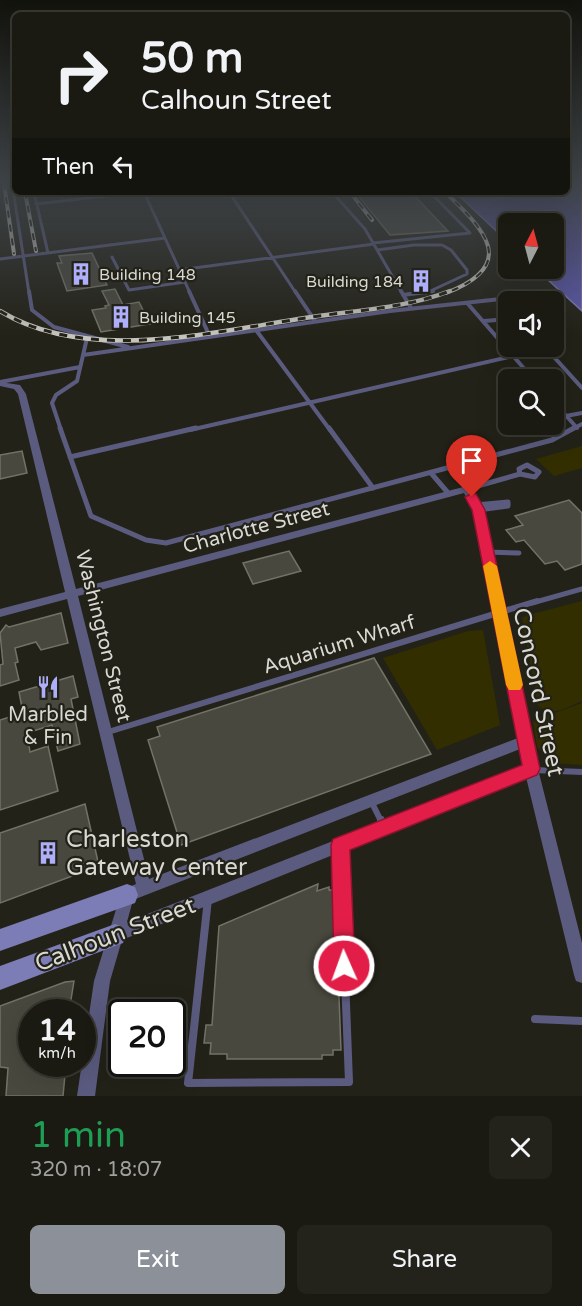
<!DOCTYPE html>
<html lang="en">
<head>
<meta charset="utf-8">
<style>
	:root { --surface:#1a1a12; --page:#23231b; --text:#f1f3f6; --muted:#9fa19f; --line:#383832; --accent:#8c9099 }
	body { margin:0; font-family:"Varela Round",sans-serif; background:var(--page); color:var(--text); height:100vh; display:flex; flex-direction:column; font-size:22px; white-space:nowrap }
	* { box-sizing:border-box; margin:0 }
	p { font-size:20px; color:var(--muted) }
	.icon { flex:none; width:33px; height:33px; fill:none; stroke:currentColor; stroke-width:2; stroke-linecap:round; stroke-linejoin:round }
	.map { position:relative; height:1096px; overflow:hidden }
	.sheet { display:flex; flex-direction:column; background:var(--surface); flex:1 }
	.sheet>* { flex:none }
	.hud { position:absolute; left:12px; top:12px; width:558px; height:183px; border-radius:9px; box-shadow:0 6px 24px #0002,0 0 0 2px var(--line); background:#1a1a12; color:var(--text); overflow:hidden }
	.needle { width:39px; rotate:6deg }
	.controls { position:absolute; left:498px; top:213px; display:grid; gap:12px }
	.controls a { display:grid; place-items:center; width:66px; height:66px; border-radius:9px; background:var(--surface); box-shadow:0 6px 24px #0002,0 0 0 2px var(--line); font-size:30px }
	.speed { position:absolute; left:18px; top:999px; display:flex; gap:12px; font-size:30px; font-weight:700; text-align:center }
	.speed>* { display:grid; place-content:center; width:78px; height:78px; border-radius:50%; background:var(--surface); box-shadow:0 6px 24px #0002,0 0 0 2px var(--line); line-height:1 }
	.speed small { font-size:15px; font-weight:400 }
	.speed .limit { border:3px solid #111; border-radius:9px; background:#fff; color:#111 }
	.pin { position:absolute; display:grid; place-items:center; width:51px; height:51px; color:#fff; margin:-62px -26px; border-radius:50% 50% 50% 0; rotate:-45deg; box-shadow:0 0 6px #0007 }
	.pin .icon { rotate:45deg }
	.me { position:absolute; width:66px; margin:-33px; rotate:358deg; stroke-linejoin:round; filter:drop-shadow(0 0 4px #0008) }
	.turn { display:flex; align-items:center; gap:21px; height:126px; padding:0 30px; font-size:27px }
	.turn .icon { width:78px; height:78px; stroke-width:2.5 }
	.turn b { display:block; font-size:42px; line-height:51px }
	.then { display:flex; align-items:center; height:57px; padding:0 30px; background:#0003; gap:12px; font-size:22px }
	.round { display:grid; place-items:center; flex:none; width:63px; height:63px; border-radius:9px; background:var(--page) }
	.head { display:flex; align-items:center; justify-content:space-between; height:102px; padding:0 30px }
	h1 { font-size:36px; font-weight:600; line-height:45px; color:#1e9e55 }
	.cta { display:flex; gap:12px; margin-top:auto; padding:12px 30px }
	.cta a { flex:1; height:69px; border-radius:9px; background:var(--accent); color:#fff; font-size:24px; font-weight:600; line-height:69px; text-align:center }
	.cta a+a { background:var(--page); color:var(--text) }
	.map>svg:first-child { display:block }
</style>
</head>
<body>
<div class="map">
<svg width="582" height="1096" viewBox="0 0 582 1096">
	<rect width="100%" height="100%" fill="#232218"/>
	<path fill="#332e00" d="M582 446V468L554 476 536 459Z
		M582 601V701C568 707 549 719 538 705L522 618 528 615Z
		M483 630 500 725 437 750 383 658 468 631Z
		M582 703V765L552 763 537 747 533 721Z"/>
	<path fill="#5d58ac" stroke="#827eb7" stroke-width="1.5" d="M567 183H582V311L536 269 554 268V224H508V242L455 192H567Z"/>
	<path fill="#49483e" stroke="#737267" stroke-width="1.5" d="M355 192H411L448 231 390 235Z
		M92 253 107 285 67 291 57 263H62L59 256Z
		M115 289 123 305 139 302 150 324 101 332 92 310 106 308 105 306 109 305 102 291Z
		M22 451 27 473 0 479V455Z
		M569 500 582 513V564L565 570 557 561 545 564 524 540 516 542 506 530 523 525 515 516Z
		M289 551 301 571 253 584 243 563Z
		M61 613 68 643 41 650 36 642 15 648 18 662 15 663 19 680 0 686V665L3 664 0 633 6 625 9 627Z
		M374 658 431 754 181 845 148 740 160 736 157 727Z
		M73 676 78 697 71 699 80 744 58 751 52 725 27 733 30 752 48 746 58 791 0 810V720L23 713 19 692Z
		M85 804 99 866 0 903V833Z
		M318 884 317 891 329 887V890H335L341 1050H333V1055H322V1059H227V1054H210L211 1043H204L206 1025H212L219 926Z
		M74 981 69 1012H32V1064H66L63 1096H6L8 1068 0 1067V1006L65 982Z"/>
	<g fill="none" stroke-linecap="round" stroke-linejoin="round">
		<path stroke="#5b5b80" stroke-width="3" d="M12 183 29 293
			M34 192 48 253
			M144 192 190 293
			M229 192 296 293
			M332 192 365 229 402 293
			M36 204 141 192
			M373 243 470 233 430 192
			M377 250 414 245H442L451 250 467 270V274L426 293
			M112 257 129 290 185 282
			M0 259 165 238
			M179 270 374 244"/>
		<path stroke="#5b5b80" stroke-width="4" d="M29 291 32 310 54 327 128 347
			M189 291 210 337
			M295 291 315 321
			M401 291 411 308
			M403 295 433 291
			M468 304 534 380
			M484 321 508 319
			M256 330 330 430
			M544 346 582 388
			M83 355 390 311 510 298
			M0 382 80 367
			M554 402 577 428
			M566 416 582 413
			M61 430 52 403 56 395 77 381 87 338
			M190 430 513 356
			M571 430 582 424"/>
		<path stroke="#5b5b80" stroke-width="5" d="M60 428 91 516 146 540 166 543 552 440 574 428
			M329 428 373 488
			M70 457 196 428
			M527 465 539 472 535 477 520 474 519 469Z
			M431 473 449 494
			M467 489 520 474
			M476 505 508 502V506L478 510
			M487 552 519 553
			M532 603 582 589"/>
		<path stroke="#5b5b80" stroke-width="6" d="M108 732 537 601
			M533 770 582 772
			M371 801 381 821"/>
		<path stroke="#5b5b80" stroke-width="8" d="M381 820 384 826
			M208 899 188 1083 349 1082 340 847
			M535 1019 582 1021"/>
		<path fill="#5b5b80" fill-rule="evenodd" d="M0 382 20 385 26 394 76 589 467 486 470 487 483 510 538 769 582 943V983L576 981 574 975 526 777 122 940 110 981 95 1096H77L94 981 122 890 136 884 67 599 0 617V609L65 592 18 394 14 389 0 386ZM464 493 473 510 518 738 149 879 78 596ZM520 749 524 766 127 922 133 900Z"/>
		<path fill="#7c7cb6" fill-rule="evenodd" d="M127 884 135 887 138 895 135 903 0 951V929Z
			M115 924 123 927 126 935 123 943 0 990V966Z"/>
		<g stroke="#c5c4bd" stroke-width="4">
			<path id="rail-far1" d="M4 183 14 254
				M25 192 36 251
				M350 192 372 220
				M445 192C484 229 520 265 446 293"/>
		</g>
		<g stroke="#c5c4bd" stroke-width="4.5">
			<path id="rail" d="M0 311C89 365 215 331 312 317 359 310 406 308 450 291"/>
		</g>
		<use href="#rail-far1" stroke="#232218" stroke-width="2" stroke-dasharray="7" stroke-linecap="butt"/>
		<use href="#rail" stroke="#232218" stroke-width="3" stroke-dasharray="8" stroke-linecap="butt"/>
	</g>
	<linearGradient id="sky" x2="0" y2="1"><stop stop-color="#13130d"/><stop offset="0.54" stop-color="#3f4448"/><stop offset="1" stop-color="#3f4448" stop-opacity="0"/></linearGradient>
	<rect width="582" height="336" fill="url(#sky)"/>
	<path fill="#e11d48" stroke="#92132f" stroke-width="1.5" d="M472 493 476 494 485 510 540 769 537 775 350 850 355 966 352 973 344 976 337 973 334 966 331 845 333 839 522 765 472 510 465 497Z"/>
	<path fill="#f59e0b" d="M490 561 497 566 523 685 520 690H509L506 685 483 566Z"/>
	<defs>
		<g id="building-bare" transform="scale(1.8)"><path d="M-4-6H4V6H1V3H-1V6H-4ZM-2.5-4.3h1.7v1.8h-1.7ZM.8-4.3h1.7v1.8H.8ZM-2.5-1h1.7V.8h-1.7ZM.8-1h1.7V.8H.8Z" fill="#aeaefa" stroke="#232218" stroke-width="2.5" paint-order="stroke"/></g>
		<g id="restaurant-bare" transform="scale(1.8)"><path d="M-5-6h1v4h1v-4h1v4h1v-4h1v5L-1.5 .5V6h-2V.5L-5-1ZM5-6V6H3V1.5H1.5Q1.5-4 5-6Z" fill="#aeaefa" stroke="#232218" stroke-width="2.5" paint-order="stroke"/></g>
	</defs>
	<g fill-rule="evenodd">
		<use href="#building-bare" x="81" y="274"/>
		<use href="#building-bare" x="421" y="281"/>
		<use href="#building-bare" x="121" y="317"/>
		<use href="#restaurant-bare" x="48" y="687"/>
		<use href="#building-bare" x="48" y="853"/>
	</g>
	<g text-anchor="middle" stroke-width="4.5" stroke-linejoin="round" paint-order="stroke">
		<g font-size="16" fill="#d9d8d2" stroke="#232218" text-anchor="start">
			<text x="99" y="280">Building 148</text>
			<text x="403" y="287" text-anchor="end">Building 184</text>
			<text x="139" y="323">Building 145</text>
		</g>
		<g font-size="20" fill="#d9d8d2" stroke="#232218">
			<text transform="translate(256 527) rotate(-15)" y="7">Charlotte Street</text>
			<text transform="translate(104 636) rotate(76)" y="7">Washington Street</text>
			<text transform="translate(339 644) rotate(-17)" y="7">Aquarium Wharf</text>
		</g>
		<g font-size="20" fill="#d9d8d2" stroke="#232218">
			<text x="48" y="721">Marbled<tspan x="48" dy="23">&amp; Fin</tspan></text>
		</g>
		<g font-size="24" fill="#d9d8d2" stroke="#232218">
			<text transform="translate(539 692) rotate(78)" y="8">Concord Street</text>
			<text transform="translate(115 934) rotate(-21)" y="8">Calhoun Street</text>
		</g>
		<g font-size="24" fill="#d9d8d2" stroke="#232218" text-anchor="start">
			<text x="66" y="847">Charleston<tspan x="66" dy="28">Gateway Center</tspan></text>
		</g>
	</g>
</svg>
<div class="controls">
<a><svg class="needle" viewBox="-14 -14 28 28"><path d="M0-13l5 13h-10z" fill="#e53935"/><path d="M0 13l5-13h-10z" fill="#9fa19f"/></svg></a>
<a><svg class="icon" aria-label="sound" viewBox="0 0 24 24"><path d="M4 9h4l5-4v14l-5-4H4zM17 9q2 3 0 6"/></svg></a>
<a><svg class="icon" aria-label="search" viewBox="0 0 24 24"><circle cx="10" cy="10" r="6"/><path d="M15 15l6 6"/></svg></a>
</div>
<div class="speed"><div>14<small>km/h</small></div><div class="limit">20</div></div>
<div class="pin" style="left:472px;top:497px;background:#d93025"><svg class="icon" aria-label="arrive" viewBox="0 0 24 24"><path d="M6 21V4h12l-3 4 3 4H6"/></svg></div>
<svg class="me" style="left:344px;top:966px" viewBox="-20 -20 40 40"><circle r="17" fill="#e11d48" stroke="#fff" stroke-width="3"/><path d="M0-11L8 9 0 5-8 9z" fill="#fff"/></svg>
<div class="hud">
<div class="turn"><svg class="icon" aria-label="right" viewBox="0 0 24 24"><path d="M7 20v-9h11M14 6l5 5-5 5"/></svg><div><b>50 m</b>Calhoun Street</div></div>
<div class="then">Then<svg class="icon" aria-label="left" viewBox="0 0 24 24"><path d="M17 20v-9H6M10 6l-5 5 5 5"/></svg></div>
</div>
</div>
<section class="sheet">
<div class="head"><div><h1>1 min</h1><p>320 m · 18:07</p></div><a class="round"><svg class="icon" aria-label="close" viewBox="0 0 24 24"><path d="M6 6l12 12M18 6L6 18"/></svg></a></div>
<div class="cta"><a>Exit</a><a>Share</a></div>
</section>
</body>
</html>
